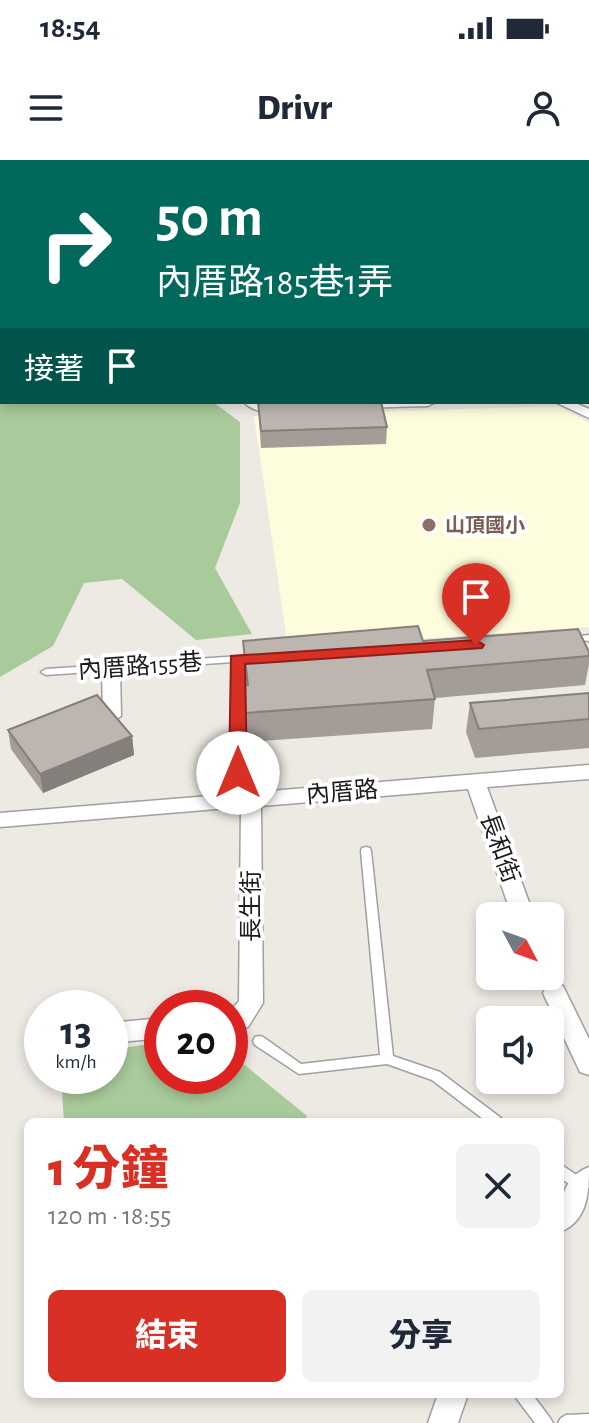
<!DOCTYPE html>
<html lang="zh-TW">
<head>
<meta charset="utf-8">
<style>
	:root { --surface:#fff; --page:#f2f2f3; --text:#1f2937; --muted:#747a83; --accent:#d93025 }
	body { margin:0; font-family:"Alegreya Sans","Noto Sans TC",sans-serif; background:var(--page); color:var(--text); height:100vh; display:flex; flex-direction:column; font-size:30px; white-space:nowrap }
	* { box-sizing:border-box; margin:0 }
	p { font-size:26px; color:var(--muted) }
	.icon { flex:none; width:44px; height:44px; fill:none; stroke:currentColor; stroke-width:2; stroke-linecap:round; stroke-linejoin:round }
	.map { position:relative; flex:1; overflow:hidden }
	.side { position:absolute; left:24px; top:958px; width:540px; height:280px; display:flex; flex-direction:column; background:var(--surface); border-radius:12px; box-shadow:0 4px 12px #0003 }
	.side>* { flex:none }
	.top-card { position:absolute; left:0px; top:0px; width:590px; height:244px; box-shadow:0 4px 12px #0003; background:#00695c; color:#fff; overflow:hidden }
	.needle { width:52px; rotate:131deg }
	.tools { position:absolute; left:476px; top:742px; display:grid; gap:16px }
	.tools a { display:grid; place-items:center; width:88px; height:88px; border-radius:12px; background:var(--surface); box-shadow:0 4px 12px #0003; font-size:40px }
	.speed { position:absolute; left:24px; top:830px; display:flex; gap:16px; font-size:40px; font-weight:700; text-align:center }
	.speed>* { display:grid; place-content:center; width:104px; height:104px; border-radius:50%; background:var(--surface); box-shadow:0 4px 12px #0003; line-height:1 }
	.speed small { font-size:20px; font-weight:400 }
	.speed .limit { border:12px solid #d22; background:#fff; color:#111 }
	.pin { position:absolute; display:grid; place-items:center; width:68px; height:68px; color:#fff; margin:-82px -34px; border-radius:50% 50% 50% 0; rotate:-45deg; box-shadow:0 0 8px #0007 }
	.pin .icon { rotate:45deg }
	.me { position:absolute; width:88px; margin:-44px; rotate:0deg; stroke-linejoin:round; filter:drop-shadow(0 0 6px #0008) }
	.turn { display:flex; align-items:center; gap:28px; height:168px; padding:0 24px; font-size:36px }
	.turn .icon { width:104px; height:104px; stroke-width:2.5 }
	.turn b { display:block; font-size:56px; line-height:68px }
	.then { display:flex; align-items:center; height:76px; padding:0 24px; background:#0003; gap:16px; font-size:30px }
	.round { display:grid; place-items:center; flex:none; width:84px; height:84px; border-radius:12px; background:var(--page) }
	.head { display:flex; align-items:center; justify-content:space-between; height:136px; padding:0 24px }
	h1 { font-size:48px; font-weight:800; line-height:60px; color:var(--accent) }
	.button { display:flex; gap:16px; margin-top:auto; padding:16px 24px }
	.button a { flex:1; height:92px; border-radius:12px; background:var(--accent); color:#fff; font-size:32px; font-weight:800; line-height:92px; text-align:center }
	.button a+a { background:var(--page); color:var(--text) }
	.status { display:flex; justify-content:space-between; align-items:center; height:56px; padding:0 40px; background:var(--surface); direction:ltr }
	.status svg { height:22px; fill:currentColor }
	header { display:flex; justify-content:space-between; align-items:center; height:104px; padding:0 24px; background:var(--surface); font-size:36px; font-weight:800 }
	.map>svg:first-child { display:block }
</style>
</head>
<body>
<div class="status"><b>18:54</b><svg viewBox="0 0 49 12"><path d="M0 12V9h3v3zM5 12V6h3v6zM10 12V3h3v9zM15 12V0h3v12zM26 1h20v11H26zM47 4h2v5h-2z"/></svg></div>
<header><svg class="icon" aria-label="menu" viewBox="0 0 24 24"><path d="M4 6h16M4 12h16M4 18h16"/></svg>Drivr<svg class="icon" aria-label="person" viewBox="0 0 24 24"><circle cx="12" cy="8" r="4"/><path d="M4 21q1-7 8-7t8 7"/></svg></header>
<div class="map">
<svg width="589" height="1263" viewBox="0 0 589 1263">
	<rect width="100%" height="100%" fill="#ede9e3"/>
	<path fill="#fdfcdc" d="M558 246 589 263V467L288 488 254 256Z"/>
	<path fill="#a9ca9a" d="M0 154 2 242H213L240 262V343L215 408 252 474 196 480 122 419 84 423 53 486 0 517Z
		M162 882V916H230V893L307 956 304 962H64L61 916H110V890Z"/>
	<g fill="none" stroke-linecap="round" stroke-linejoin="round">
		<g stroke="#a0a0a0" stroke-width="3">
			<path id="service" d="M180 0H188L193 2H185Z
				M589 475V481L580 480 579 478 580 476Z
				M257 495 261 498 260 500 241 502 243 641 238 645 233 641V502L46 515 41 512 46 509Z
				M366 687 370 688 371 691 393 896 440 912 501 958 503 962H487L432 920 387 904 299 914 255 885 253 881 255 877 259 876 263 877 301 904 380 895 361 691 362 688Z
				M560 1004 587 1022 589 1026 587 1030 582 1032 560 1018Z
				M515 1234H532L550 1258 553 1263H535L517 1239Z
				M589 1254V1263H558L561 1258 566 1255Z"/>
		</g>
		<g stroke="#a0a0a0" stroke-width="3">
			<path id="minor" d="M263 0H273L275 2H265Z
				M342 0H352L353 2H343Z
				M422 0H432L433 2H423Z
				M2 132V140L0 141V133Z
				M244 242 285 243 292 247C279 255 254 254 244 242Z
				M352 242H435L428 246 357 248 352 247Z
				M555 242H573L589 249V258Z
				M111 502 120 508 121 556 112 562 103 556 102 508Z
				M589 605V619L487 627 534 756H512L468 629 261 646 263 843 248 867 230 871V851L239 841 241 647 0 667V653Z
				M555 824 563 826 589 879V915L580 912 543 833 547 826Z
				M162 858V878L110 883V863Z
				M589 1007C589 1032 588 1061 560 1072 560 1046 560 1018 589 1007Z
				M438 1234H468L458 1263H428Z"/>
		</g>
		<use href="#service" fill="#fff" fill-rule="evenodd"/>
		<use href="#minor" fill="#fff" fill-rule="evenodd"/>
	</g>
	<path fill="#a39c97" d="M258 242 387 267 386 284 261 288Z
		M243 481H423L589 492V504L585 525 435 538 432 569 246 582 244 525H246Z
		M589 533V588L475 598 466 572 470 543Z
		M8 570 132 576 134 595 43 633 11 589Z"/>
	<path fill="#847f7b" d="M0 99H2V123H0Z
		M132 576 134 595 43 633 40 614Z"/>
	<path fill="#bdb5b0" stroke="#847f7b" stroke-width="2" d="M0 52H2V99H0Z
		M258 242H381L387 267 261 271Z
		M418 466 423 481 578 469 589 492V496L427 510 435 539 245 553 244 525H248L243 481Z
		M589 533V559L479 569 470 543Z
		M97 535 132 576 40 614 8 570Z"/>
	<path fill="#d93025" stroke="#8d1f18" stroke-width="2" d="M476 480 484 485 482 488 245 504 247 613 238 619 229 613 231 496Z"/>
	<circle fill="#8d6e63" stroke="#fff" stroke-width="3" cx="429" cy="365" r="8"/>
	<g text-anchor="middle" stroke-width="8" stroke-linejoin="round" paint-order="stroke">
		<g font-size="20" font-weight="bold" fill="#785e54" stroke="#fff" text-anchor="start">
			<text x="445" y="372">山頂國小</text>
		</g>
		<g font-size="24" fill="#1c1c1c" stroke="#fff">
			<text transform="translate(140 506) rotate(-4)" y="8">內厝路155巷</text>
			<text transform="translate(342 632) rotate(-5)" y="8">內厝路</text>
			<text transform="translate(500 688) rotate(70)" y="8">長和街</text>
			<text transform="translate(251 746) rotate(-90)" y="8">長生街</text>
		</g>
	</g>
</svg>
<div class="tools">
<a><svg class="needle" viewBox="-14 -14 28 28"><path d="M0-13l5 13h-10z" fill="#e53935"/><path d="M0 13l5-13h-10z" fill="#747a83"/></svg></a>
<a><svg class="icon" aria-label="sound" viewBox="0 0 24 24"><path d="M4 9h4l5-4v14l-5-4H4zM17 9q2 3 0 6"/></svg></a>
</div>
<div class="speed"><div>13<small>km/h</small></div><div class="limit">20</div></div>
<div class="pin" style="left:476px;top:485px;background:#d93025"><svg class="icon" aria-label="arrive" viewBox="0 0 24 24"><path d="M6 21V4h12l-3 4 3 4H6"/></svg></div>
<svg class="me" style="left:238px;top:613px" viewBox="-20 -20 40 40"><circle r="19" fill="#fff"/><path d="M0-13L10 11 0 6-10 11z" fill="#d93025"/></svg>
<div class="top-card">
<div class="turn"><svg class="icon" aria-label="right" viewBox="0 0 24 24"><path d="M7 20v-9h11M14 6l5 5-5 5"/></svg><div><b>50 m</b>內厝路185巷1弄</div></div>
<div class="then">接著<svg class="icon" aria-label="arrive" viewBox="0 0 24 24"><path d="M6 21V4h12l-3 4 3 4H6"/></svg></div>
</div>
<section class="side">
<div class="head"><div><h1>1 分鐘</h1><p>120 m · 18:55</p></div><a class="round"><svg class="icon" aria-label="close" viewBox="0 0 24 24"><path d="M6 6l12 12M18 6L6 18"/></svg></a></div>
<div class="button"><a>結束</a><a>分享</a></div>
</section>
</div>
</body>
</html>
